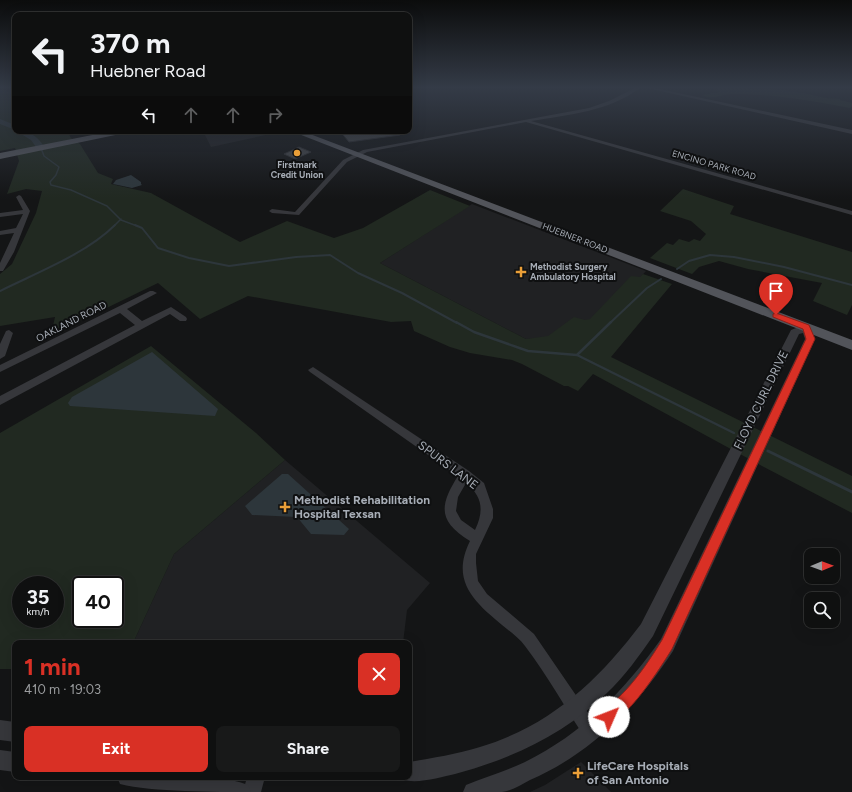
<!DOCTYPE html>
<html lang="en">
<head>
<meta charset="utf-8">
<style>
	:root { --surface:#0f1010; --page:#181919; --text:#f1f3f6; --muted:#9b9d9f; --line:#2f3030; --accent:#d93025 }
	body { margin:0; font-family:Figtree,sans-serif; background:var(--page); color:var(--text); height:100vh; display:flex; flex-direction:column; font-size:15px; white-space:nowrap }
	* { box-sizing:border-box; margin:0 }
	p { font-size:13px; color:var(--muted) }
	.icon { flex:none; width:22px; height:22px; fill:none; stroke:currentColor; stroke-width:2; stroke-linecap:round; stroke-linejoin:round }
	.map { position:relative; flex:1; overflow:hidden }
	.drawer { position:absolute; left:12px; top:640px; width:400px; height:140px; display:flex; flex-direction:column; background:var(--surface); border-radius:8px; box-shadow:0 4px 16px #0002,0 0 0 1px var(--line) }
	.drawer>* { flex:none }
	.banner { position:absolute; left:12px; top:12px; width:400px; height:122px; border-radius:8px; box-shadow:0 4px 16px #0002,0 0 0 1px var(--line); background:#0f1010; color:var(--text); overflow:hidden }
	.needle { width:26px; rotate:89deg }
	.fabs { position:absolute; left:804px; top:548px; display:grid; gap:8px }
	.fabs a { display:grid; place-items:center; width:36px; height:36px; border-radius:8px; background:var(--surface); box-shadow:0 4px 16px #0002,0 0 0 1px var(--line); font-size:20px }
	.speed { position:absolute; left:12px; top:576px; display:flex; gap:8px; font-size:20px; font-weight:700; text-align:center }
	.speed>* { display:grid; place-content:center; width:52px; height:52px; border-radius:50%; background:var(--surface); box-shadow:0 4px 16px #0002,0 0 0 1px var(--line); line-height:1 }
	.speed small { font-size:10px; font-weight:400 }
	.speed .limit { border:2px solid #111; border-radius:6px; background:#fff; color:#111 }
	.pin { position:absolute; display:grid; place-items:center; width:34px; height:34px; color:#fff; margin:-41px -17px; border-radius:50% 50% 50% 0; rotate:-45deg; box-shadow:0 0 4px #0007 }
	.pin .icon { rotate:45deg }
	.me { position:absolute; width:44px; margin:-22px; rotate:46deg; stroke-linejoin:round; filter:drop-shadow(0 0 3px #0008) }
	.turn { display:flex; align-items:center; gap:14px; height:84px; padding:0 12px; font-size:18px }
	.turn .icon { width:52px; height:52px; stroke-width:2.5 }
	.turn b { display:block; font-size:28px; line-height:34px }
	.lanes { display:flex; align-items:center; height:38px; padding:0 12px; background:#0003; justify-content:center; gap:20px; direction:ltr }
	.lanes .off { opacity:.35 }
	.round { display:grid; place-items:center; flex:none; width:42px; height:42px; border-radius:8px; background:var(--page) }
	.overview { display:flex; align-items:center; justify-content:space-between; height:68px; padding:0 12px }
	h1 { font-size:24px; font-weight:700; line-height:30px; color:var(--accent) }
	.action { display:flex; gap:8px; margin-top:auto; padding:8px 12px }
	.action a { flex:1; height:46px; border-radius:8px; background:var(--accent); color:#fff; font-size:16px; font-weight:700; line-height:46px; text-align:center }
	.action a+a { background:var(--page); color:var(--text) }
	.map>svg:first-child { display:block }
</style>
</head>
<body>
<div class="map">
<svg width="852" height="792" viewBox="0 0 852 792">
	<rect width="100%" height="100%" fill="#141516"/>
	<path fill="#202123" d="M203 131H284L211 147Z
		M472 204 646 271 597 325 580 337 526 339 380 263Z
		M285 460 430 583 407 610 403 643H133L174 554Z
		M581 762 611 792H530L545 785Z"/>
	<path fill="#212921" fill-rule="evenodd" d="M714 88C750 88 786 88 821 97 827 99 834 98 840 99V100L852 103V106L850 108C812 101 773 94 734 94 721 93 715 101 702 95L720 92Z
		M0 90 15 92V131H67L71 138 80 144 98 173 113 179 111 184 151 193 240 242 287 221 334 238 363 228 430 190 470 206 380 263 526 339 548 336 574 317 585 320 590 319 631 276 640 277 643 274 672 284 611 357 852 476V513L762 466 593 374 578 391 568 386H564L522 364 512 360 470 353 450 347 414 331 411 321 391 322 248 296 200 319 158 283 51 335 55 317 0 326V274L12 264 36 213 42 191 26 189 7 194 19 161 15 148 0 151Z
		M683 189 734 206 730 214 852 252V305L847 315 813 301 822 283 748 269 719 261 699 267 692 274 650 258 667 243 673 245 679 239 689 242 694 239 700 241 706 234 691 221 660 211Z
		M151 346 256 433 285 460 174 554 133 643H15V669H0V433ZM21 585H55V619H21ZM81 585H115V619H81Z"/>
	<path fill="#2d363b" d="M131 175 141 182V184L142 185 132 188 113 184 116 180Z
		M152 352 218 409 215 416 70 406 68 403 72 397Z
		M282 474H288L349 529 344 535 311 534 297 517 252 515 245 506Z"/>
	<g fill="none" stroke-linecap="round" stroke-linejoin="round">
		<path stroke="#2d363b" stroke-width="1" d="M39 145 41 149"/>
		<path stroke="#2d363b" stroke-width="1.5" d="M41 148 44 156 59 167 56 175 50 182 51 185 71 190 107 206 121 220 137 226
			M114 226 121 219"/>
		<path stroke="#2d363b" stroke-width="2" d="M135 225 142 228 158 248 189 258 229 266 296 257 330 255 358 273 402 293 457 323
			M677 269 689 261 710 255 734 257 784 267 852 285
			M0 291C36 273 86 254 115 225
			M610 323 647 288 661 279"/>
		<path stroke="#2d363b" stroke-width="2.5" d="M456 322 474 332 528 351 577 355 611 322
			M577 355 734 433"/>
		<path stroke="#2d363b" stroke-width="3" d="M768 451 852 492"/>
		<path fill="#2d363b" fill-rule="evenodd" d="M0 119 15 125V130L0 124Z
			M16 131C29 131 36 135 43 145L42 147H36L31 140Z"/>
	</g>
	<path fill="#414346" stroke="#2e2f32" d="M340 131H400V135L349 142Z
		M299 147 311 152 295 159 284 154Z"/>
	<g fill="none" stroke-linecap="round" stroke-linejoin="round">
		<path fill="#36373b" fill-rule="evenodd" d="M635 88H640C610 111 568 115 531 121L852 211V215L526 122 367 152 347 162 299 215 272 213 269 211 272 209 295 212 343 160 363 150 589 108 609 101Z
			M647 88H655L852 130V134Z
			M19 195 21 196 30 211 14 252 3 271H0V263L14 233 0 235V231L16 228 23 214 0 217V213L23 210 16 197Z
			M150 291H153L157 293 127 309 142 321 171 307 186 317 187 319 186 321H180L170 314 0 405V396L135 325 120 313 0 372V365Z
			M9 330 13 333 5 356 0 359V344L6 331Z
			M313 367 469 471 484 483 493 509V518L476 554V563L478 581 487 594 534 634 597 726 599 732 597 738 591 740 585 738C565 707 547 675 525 646 520 639 513 634 507 629 477 604 449 583 470 541 438 521 439 506 458 476L310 372 308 370ZM466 483C483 497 484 511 475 530L461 520 456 511 458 497Z
			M247 777H265L261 792H243Z"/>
		<path fill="#36373b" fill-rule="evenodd" d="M806 324 811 327 815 339 673 651C637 706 592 753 530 780 522 784 512 791 502 792 490 792 475 792 463 792L466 785C485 777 506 771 525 762 582 734 625 690 661 639L805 339 803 333 799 334 653 636C639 656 625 676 607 693 565 734 511 759 455 774 441 777 415 785 402 779L401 777H409V762C433 758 457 754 480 747 550 726 598 681 641 624L790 332 791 330Z
			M0 720 15 722V742L0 740Z
			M0 750 15 752V772L0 770Z
			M117 777C152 777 217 772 248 785L251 792C216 792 152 792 120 784Z"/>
		<path fill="#52545a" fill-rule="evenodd" d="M113 131H129L125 133 0 159V153Z
			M291 131H302L852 340V350Z"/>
	</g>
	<linearGradient id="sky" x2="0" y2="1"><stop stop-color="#0b0c0c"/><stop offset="0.44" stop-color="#343b47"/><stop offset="1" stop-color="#343b47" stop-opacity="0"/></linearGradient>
	<rect width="852" height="199" fill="url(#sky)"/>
	<path fill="#d93025" stroke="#8d1f18" d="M776 313 809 325 815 339 672 649C659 670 630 715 609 724L604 722 602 717C606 706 617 700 625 691 639 676 651 658 662 640L806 339 803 329 773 317V314Z"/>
	<g fill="#ea9f38" stroke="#0f1011" stroke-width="1.5">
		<circle cx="297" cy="153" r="4"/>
		<path d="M519 266h4v4h4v4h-4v4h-4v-4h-4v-4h4z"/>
		<path d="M283 501h4v4h4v4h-4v4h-4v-4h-4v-4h4z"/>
		<path d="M576 767h4v4h4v4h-4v4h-4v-4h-4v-4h4z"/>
	</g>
	<g text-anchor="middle" stroke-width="4" stroke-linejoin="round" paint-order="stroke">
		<g font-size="9" font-weight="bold" fill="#a7adb6" stroke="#0f1011">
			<text x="297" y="168">Firstmark<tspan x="297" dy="10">Credit Union</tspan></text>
			<text x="530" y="270" text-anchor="start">Methodist Surgery<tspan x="530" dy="10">Ambulatory Hospital</tspan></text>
		</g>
		<g font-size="9" fill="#a7adb6" stroke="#0f1011">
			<text transform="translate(714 165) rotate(16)" y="3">ENCINO PARK ROAD</text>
			<text transform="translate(575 238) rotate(21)" y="3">HUEBNER ROAD</text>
		</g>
		<g font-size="10" fill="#a7adb6" stroke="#0f1011">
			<text transform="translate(71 321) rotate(-27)" y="4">OAKLAND ROAD</text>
		</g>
		<g font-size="12" fill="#a7adb6" stroke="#0f1011">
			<text transform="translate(761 400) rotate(-64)" y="4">FLOYD CURL DRIVE</text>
			<text transform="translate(448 465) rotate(37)" y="4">SPURS LANE</text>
		</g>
		<g font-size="12" font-weight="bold" fill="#a7adb6" stroke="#0f1011" text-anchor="start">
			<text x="294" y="504">Methodist Rehabilitation<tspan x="294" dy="14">Hospital Texsan</tspan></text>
			<text x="587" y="770">LifeCare Hospitals<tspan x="587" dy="14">of San Antonio</tspan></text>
		</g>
	</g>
</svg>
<div class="fabs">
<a><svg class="needle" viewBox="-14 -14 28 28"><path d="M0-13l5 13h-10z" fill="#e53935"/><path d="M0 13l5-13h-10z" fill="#9b9d9f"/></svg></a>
<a><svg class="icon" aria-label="search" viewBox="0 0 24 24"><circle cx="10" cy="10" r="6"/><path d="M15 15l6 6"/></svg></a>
</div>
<div class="speed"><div>35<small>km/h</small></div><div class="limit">40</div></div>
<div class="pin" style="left:776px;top:315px;background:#d93025"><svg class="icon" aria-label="arrive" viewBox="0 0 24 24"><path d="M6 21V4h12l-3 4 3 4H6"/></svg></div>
<svg class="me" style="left:609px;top:717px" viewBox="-20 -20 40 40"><circle r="19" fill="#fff"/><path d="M0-13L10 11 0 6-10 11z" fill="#d93025"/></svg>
<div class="banner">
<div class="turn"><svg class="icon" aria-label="left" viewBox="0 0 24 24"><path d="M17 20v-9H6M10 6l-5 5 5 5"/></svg><div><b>370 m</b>Huebner Road</div></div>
<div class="lanes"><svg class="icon" aria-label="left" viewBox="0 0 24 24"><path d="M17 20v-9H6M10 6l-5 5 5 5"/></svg><svg class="icon off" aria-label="ahead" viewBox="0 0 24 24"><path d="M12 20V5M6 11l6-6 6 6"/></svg><svg class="icon off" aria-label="ahead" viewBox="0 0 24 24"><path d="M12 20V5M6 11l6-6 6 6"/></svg><svg class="icon off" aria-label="right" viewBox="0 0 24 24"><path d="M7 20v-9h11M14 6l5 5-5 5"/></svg></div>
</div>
<section class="drawer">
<div class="overview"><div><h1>1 min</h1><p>410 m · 19:03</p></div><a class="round" style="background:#d93025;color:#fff"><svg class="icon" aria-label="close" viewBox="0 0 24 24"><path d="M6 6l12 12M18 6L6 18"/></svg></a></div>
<div class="action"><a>Exit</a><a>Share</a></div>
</section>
</div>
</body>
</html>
